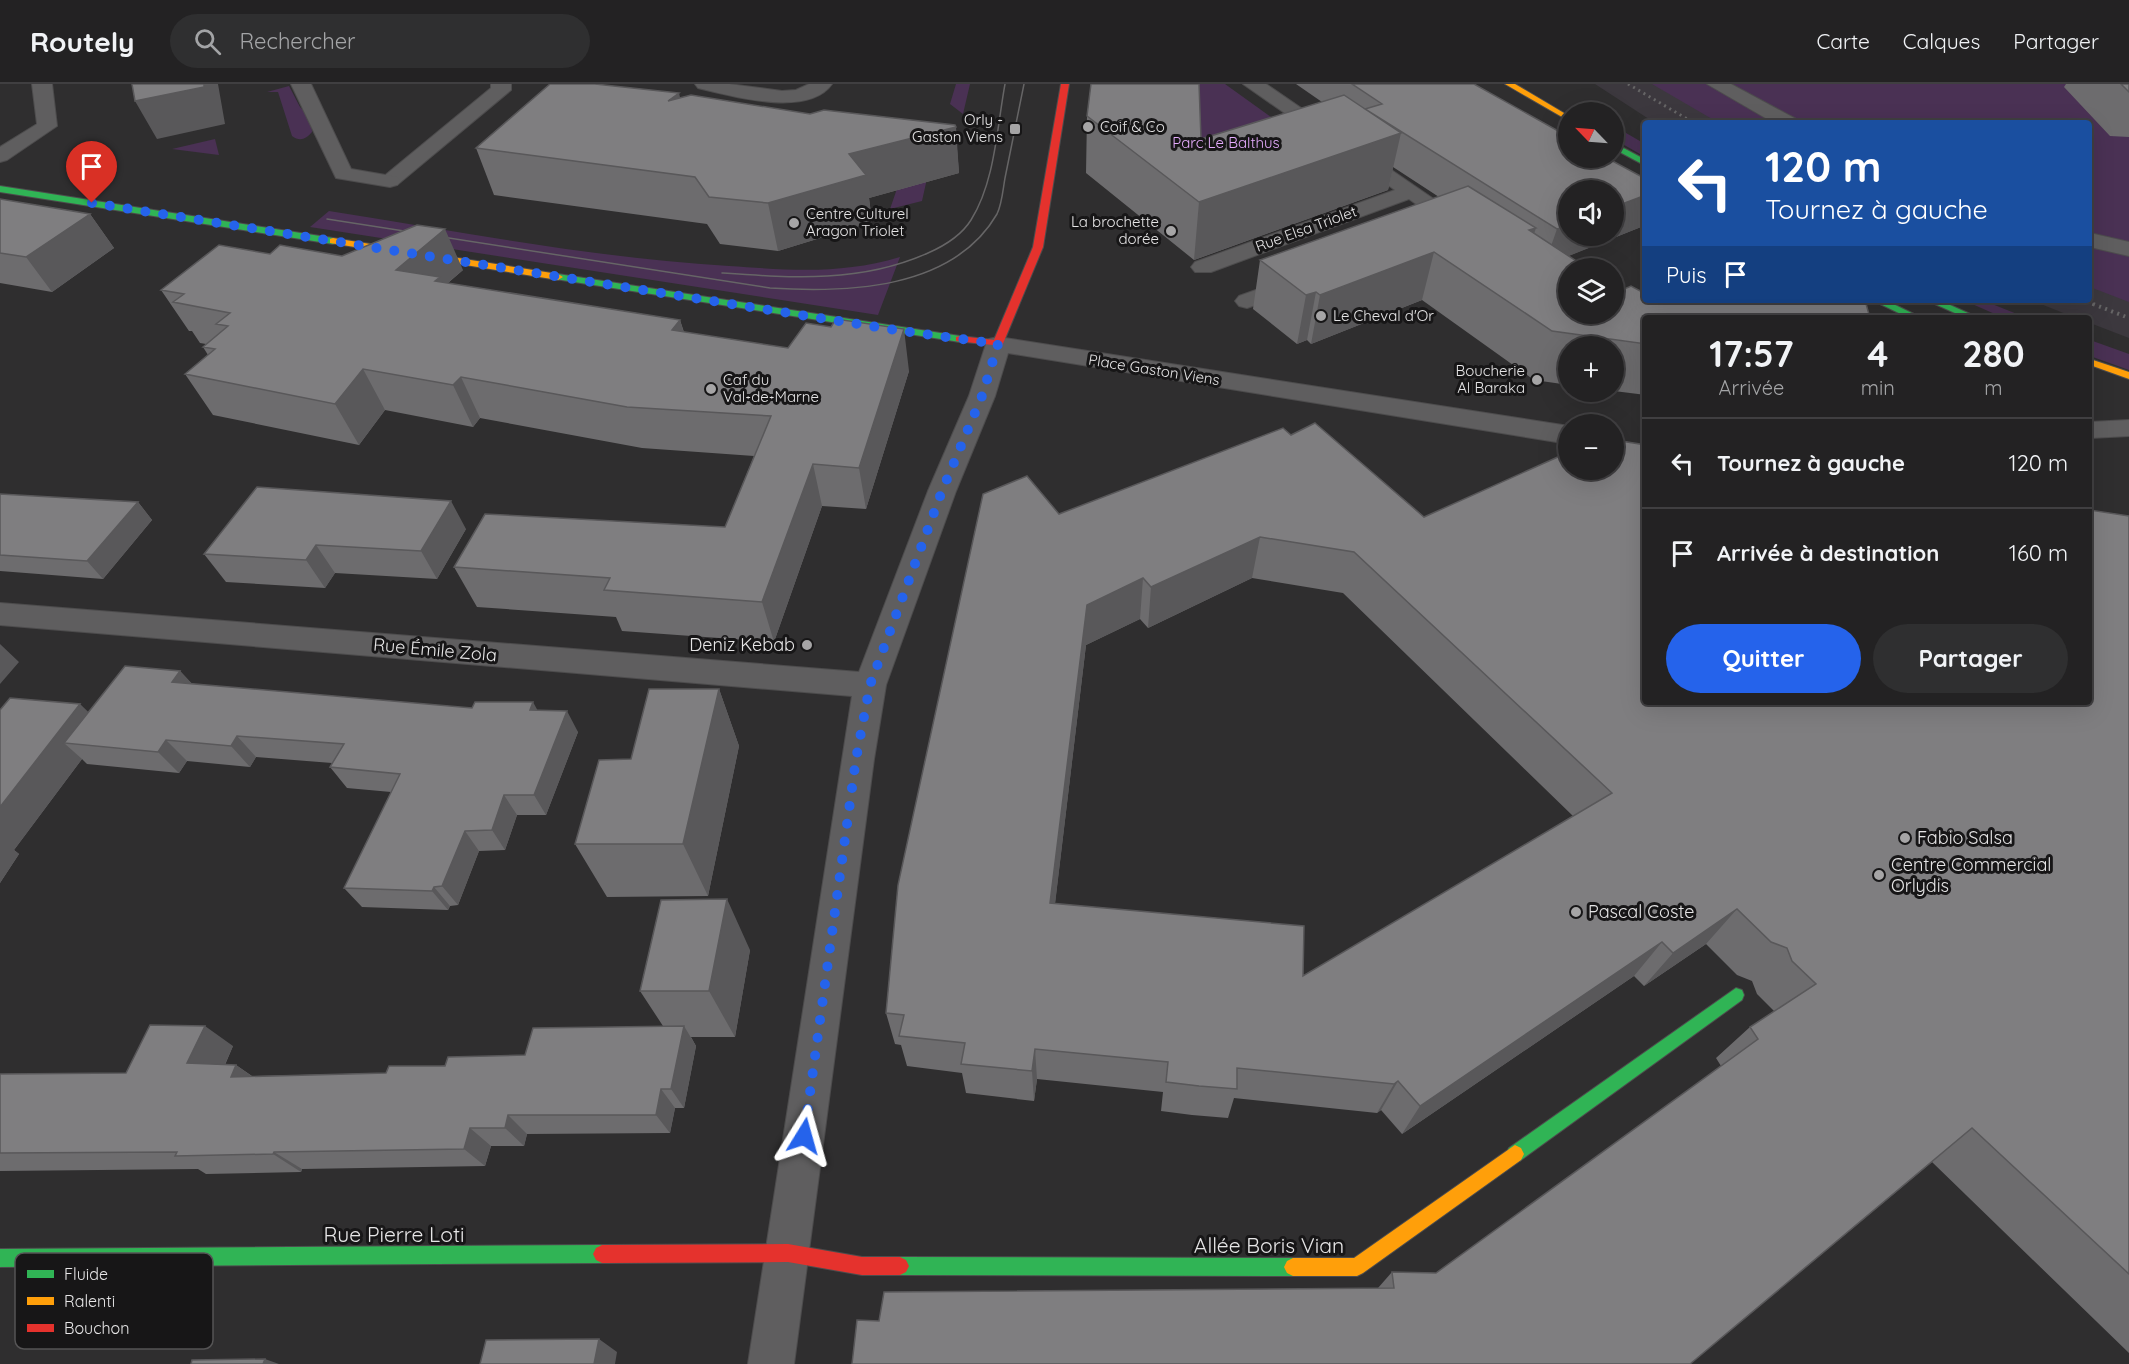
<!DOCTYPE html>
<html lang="fr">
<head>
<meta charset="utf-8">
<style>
	:root { --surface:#232223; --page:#2f2f30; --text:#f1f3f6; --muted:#a3a4a6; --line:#403f41; --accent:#2563eb }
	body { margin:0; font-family:Quicksand,sans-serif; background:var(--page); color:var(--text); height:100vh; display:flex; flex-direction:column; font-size:22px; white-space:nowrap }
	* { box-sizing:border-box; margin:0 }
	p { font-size:20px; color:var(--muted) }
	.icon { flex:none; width:33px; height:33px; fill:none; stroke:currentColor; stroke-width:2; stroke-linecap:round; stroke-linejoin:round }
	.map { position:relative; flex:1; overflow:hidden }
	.panel { position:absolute; left:1642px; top:231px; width:450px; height:390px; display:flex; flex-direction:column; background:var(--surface); border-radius:6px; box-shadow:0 6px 24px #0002,0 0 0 2px var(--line) }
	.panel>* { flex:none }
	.hud { position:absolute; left:1642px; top:36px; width:450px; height:183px; border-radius:6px; box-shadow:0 6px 24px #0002,0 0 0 2px var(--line); background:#1a4fa0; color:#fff; overflow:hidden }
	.needle { width:39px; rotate:295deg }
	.buttons { position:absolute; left:1558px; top:18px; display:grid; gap:12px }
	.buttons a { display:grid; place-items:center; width:66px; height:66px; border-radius:50%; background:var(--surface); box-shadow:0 6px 24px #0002,0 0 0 2px var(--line); font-size:30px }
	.pin { position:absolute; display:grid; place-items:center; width:51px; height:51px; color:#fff; margin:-62px -26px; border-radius:50% 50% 50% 0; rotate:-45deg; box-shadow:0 0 6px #0007 }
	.pin .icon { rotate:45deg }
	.me { position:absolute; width:66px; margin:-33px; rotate:8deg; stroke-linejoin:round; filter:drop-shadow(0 0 4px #0008) }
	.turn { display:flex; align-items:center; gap:21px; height:126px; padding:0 24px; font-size:27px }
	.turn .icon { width:78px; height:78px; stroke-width:2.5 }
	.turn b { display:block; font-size:42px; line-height:51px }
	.then { display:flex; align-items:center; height:57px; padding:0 24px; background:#0003; gap:12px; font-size:22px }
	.eta { display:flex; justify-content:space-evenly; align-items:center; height:102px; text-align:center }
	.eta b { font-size:36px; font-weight:700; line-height:42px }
	.primary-button { display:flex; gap:12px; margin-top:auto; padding:12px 24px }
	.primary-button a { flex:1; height:69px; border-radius:36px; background:var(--accent); color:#fff; font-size:24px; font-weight:700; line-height:69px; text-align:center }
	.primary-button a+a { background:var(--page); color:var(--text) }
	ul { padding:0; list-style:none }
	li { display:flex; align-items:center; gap:18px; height:90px; padding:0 24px; border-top:2px solid var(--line) }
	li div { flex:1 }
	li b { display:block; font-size:22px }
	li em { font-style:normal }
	header { display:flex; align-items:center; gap:36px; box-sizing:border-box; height:84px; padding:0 30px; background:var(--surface); border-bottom:2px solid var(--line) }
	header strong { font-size:28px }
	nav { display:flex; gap:33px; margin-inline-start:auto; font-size:21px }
	.search { width:420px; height:54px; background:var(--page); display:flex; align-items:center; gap:15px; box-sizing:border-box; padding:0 21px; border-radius:33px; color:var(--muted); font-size:22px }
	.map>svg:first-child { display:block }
</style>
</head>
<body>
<header>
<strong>Routely</strong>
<div class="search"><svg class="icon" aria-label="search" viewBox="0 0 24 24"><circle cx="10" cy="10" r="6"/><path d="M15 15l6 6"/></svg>Rechercher</div>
<nav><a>Carte</a><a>Calques</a><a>Partager</a></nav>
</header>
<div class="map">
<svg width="2129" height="1280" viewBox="0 0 2129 1280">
	<rect width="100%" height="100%" fill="#2f2e2f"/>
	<path fill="#3c383e" d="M1595 0H1675L1750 39H1655Z
		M2090 200 2129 214V254L2090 239V234H2076L2031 216H2090Z"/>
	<path fill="#4a3154" d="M956 0H970L963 30 950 20Z
		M1193 0H1225L1324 71 1169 72Z
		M1652 0H2129V218L2090 203V39H1719Z
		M289 2 300 23 311 34 312 48C306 55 300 58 292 52L278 8H267Z
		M1614 42 1645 60V73L1614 55Z
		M215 55 219 71 172 65Z
		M928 90 922 117 890 125 900 96Z
		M329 127C462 148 595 174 729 182 791 186 839 191 900 173L878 231 310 143Z
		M1963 216H1982L2027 234H2004Z
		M2090 256 2129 270V286L2090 272Z"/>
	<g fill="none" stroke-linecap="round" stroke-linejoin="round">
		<g stroke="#4d4c4d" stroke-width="2">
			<path id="lane" d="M491 0H511V6L397 101H383L379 97 383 93 491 4Z
				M1707 0H1731L1796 35 1799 39H1774Z
				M2090 149 2129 158V172L2090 163Z"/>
		</g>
		<g stroke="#4d4c4d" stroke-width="2">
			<path id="street" d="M32 0H52L57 42 7 76 0 78V63L37 40Z
				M291 0H311L351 85 397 93 401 97 397 101 390 103 336 94Z
				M695 0H729L782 7 796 6 809 0H832C808 34 731 12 698 4Z
				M1243 0H1266L1473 142 1470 147H1454L1409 115 1211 188H1195L1191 183 1195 178 1395 106Z
				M1298 191 1306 193 1310 198 1306 203 1247 224 1239 222 1235 217 1239 212Z
				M998 253 1569 342V360L1008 269 995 312 956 407 886 601 874 675 794 1280H748L852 612 0 541V519L859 588 928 407 969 312 986 260 989 255Z
				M2129 336V352L2090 354V338Z"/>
		</g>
		<g stroke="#4d4c4d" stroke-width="2">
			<path id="fast" d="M1614 59 1646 76V82L1614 65Z
				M0 102 333 154 338 157 333 160 0 108Z
				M558 190 960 252 965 255 960 258 555 195 553 193Z
				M1872 216H1885L1922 234H1909Z
				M1926 216H1939L1979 234H1966Z
				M1736 904 1742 906 1744 911 1742 916 1521 1076 1515 1079 1509 1076 1506 1070 1509 1064Z
				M602 1161 608 1164 611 1170 608 1176 602 1179 0 1183V1165Z
				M900 1173 1293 1174 1299 1177 1302 1183 1299 1189 1293 1192 900 1191 894 1188 891 1182 894 1176Z"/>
		</g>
		<g stroke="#4d4c4d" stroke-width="2">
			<path id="slow" d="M1505 0H1515L1569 32V37Z
				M333 154 558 190 563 193 558 196 330 159V155Z
				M2090 275 2129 288V295L2090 281Z
				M1515 1061 1521 1064 1524 1070 1521 1076 1363 1189 1357 1192H1293L1287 1189 1284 1183 1287 1177 1293 1174H1354Z"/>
		</g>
		<g stroke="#4d4c4d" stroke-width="2">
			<path id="jam" d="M1061 0H1069L1043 163 1002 262 956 257V253L960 252 994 256 1033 163Z
				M788 1160 862 1173H900L906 1176 909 1182 906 1188 900 1191H862L788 1178 602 1179 596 1176 593 1170 596 1164 602 1161Z"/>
		</g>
		<use href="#lane" fill="#5f5e5f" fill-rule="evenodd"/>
		<use href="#street" fill="#5f5e5f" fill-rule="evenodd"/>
		<use href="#fast" fill="#30b455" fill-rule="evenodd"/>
		<use href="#slow" fill="#ff9f0a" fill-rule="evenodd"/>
		<use href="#jam" fill="#e5322d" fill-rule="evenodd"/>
		<path stroke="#666566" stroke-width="1.5" d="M327 135 770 204C847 209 953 206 997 130 1002 120 1003 105 1005 94 1011 63 1018 31 1024 0
			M722 189C793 194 861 199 928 169 944 162 961 152 971 136 995 98 997 43 1005 0"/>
		<path stroke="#666566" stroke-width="3" stroke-dasharray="2 4" stroke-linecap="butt" d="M1628 0 1694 39
			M2081 216 2097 222"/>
		<path stroke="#666566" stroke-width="4" stroke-dasharray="2 4.5" stroke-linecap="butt" d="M2093 220 2129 234"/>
	</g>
	<path fill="#6d6c6e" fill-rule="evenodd" d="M1296 0H1474L1646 141 1568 172 1620 207 1646 216H1865L1646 234V311L1614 307V262H1569V301L1534 296 1422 216 1311 260 1307 256 1297 260 1253 225 1260 176 1439 113 1393 83 1388 106 1194 176 1086 89 1087 32 1201 55 1322 18Z
		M2066 0H2129V53L2110 52 2064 3Z
		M680 14 810 30 955 41 959 89 869 114 872 138 778 167 720 160 707 140 494 111 476 64Z
		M0 115 90 130 114 164 52 208 0 199Z
		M270 170 342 172 463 186 448 199 680 236 684 248 909 287 866 425 822 422 774 558 622 547 616 533 477 523 454 483 725 443 754 372 642 364 480 334 473 343 385 326 359 361 213 331 185 290 208 271 203 263 206 260 200 259 192 247H189L161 206Z
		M1291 351 1424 433 2129 432V1269L1932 1078 1690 1280 879 1237 1378 1204 1392 1188 1436 1189 1721 982 1716 974 1750 943 1774 927 1757 910 1752 897 1737 891 1706 860 1644 902 1634 892 1402 1050 1381 1026 1377 1029 1234 1014 1228 1034 1192 1031 1161 1027 1163 1008 1037 995 1034 1017 966 1009 962 989 907 982 901 961 895 960 886 929 1059 430ZM1252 494 1343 509 1573 732 1303 892 1055 819 1086 561 1140 535 1148 544Z
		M0 410 138 418 152 436 103 495 0 487Z
		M466 445 437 495 335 489 325 504 226 498 204 470Z
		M180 587 192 600 472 624 537 626 578 648 546 731H517L505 766 479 767 458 821 450 822 448 826 362 823 344 804 391 708 347 704 330 683 332 679 256 673 250 683 187 677 179 689 87 680 82 675 14 766 19 770 0 799V626L89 628Z
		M719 605 739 662 708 812 607 813 575 760 631 675Z
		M750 866 735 953H691L696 962 684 1024H675L670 1049 527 1050 524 1062H491L485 1082 302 1085 301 1088 206 1090 198 1085 0 1087V990L126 989 233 962 225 981H236L252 992 386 989 525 971 663 942 640 907Z"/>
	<path fill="#59585a" d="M204 0H218L225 40 157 55 135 17Z
		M679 9 690 55 668 17Z
		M956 43 959 89 869 114 872 138 778 167 768 119 849 70Z
		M1401 49 1388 106 1194 176 1199 118Z
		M1646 111V141L1544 182 1557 145 1569 141V152H1614V123Z
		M90 130 114 164 52 208 26 173Z
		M1536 144 1520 191 1529 146Z
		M445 145 463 186 444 202 396 186Z
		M1434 168 1422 216 1311 260 1320 211Z
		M1316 208 1307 256 1297 260 1306 211Z
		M680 236 692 277 672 246Z
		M904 245 909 287 866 425 859 384Z
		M363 285 385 326 359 361 335 320Z
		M461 293 480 334 473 343 453 301Z
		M813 380 822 422 774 558 762 518Z
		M451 417 466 445 437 495 421 467Z
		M138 418 152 436 103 495 87 477Z
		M1260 453 1252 494 1148 544 1151 503Z
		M316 461 335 489 325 504 306 476Z
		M1143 494 1140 535 1086 561 1051 854 1050 819 1087 521Z
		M0 560 19 578 0 600Z
		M180 587 200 608 172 598Z
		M719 605 739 662 708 812 683 760Z
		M533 618 545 640 530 626Z
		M80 620 105 644 64 659 82 675 14 766 19 770 0 799V723Z
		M567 627 578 648 546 731 534 711Z
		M237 652 256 673 250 683 231 662Z
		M166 656 187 677 179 689 158 668Z
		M504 711 517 731 505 766 492 746Z
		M465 747 479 767 458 821 442 802Z
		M434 803 450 822 448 826 432 807Z
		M727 815 750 866 735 953 709 907Z
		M1737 825 1706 860 1644 902 1673 869Z
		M1662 858 1634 892 1402 1050 1420 1022Z
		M205 942 233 962 217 998 187 979Z
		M684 942 696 962 684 1024 671 1005Z
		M1035 965 1037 995 1034 1017 1032 987Z
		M236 981 264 1001 231 993Z
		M1398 997 1381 1026 1377 1029 1394 1000Z
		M661 1005 675 1024 670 1049 656 1031Z
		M508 1031 527 1050 524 1062 505 1044Z
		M470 1044 491 1062 485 1082 464 1065Z
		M274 1068 302 1085 301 1088 273 1070Z
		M599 1255 617 1268 615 1280H594Z
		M265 1275 279 1280H263Z"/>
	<path fill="#7f7e80" stroke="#59585a" stroke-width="1.5" fill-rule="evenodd" d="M132 0H204V3L135 17Z
		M550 0H595L679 9 668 17 691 11 810 30 824 26 955 41 956 43 849 70 866 91 768 119 709 113 695 93 476 64Z
		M1091 0H1199L1201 55 1344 11 1401 49 1199 118 1087 32Z
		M1352 0H1474L1569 53V74H1607L1646 95V111L1614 123V106H1569V141L1557 145 1365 25 1382 20Z
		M2121 0H2129V8Z
		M1468 102 1536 144 1529 146 1587 184H1569V230H1614V203L1620 207 1631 202 1646 210V216H1655L1667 220 1670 217V216H1865L1870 234H1646V260L1552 247 1434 168 1320 211 1316 208 1306 211 1260 176Z
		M0 115 90 130 26 173 0 169Z
		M417 141 445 145 396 186 440 193 435 197 680 236 672 246 788 264 806 239 831 243 836 235 904 245 859 384 813 380 762 518 604 506 610 494 454 483 485 430 725 443 771 332 627 323 461 293 453 301 363 285 335 320 185 290 215 265 203 263 228 242 216 240 230 229 173 218 184 210 161 206 219 161 270 170 280 161 342 172Z
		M1315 339 1424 433 1569 368V386H1614V356L1646 361V618H2090V426L2129 432V1190L1972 1044 1690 1280H852L857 1236 879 1237 884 1208 1394 1204 1392 1188 1436 1189 1758 955 1750 943 1816 900 1792 877 1787 864 1771 858 1737 825 1673 869 1662 858 1420 1022 1398 997 1394 1000 1237 984V1005L1199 1002 1166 998 1168 978 1035 965 1032 987 961 980 965 959 899 952 904 931 886 929 898 801 983 410 1027 392 1059 430 1283 344 1291 351ZM1260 453 1354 468 1612 709 1303 892 1304 842 1050 819 1087 521 1143 494 1151 503Z
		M257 403 451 417 421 467 316 461 306 476 204 470Z
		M0 410 138 418 87 477 0 471Z
		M125 582 180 587 172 598 472 624 475 618H533L530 626 567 627 534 711H504L492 746 465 747 442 802 434 803 432 807 344 804 400 690 330 683 344 660 237 652 231 662 166 656 158 668 64 659Z
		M649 605H719L683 760H575L599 676 631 675Z
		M10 614 80 620 0 723V626Z
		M727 815 709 907H640L661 816Z
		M150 941 205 942 187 979 236 981 231 993 386 989 389 982H445L448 973 525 971 533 944 684 942 671 1005H661L656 1031H508L505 1044H470L464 1065 274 1068 273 1070 175 1072 177 1068 0 1069V990L126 989Z
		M599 1255 594 1280H480L486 1256Z
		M265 1275 263 1280H191L192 1276Z"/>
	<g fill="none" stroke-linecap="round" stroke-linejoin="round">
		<path stroke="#2563eb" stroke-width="10" stroke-dasharray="0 18" d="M92 119 902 247 998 260 982 312 942 407 870 601 856 675 804 1052"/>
	</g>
	<g fill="#a6a5a6" stroke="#171617" stroke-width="2">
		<circle cx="1088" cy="43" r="6"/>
		<rect x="1009" y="39" width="12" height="12" rx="3"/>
		<circle cx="794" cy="139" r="6"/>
		<circle cx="1171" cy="147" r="6"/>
		<circle cx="1321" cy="232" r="6"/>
		<circle cx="1537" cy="296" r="6"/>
		<circle cx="711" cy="305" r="6"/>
		<circle cx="807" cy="561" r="6"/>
		<circle cx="1905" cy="754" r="6"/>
		<circle cx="1879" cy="791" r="6"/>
		<circle cx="1576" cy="828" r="6"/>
	</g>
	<g text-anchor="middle" stroke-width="6" stroke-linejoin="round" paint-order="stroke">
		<g font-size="15" fill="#e6e5e6" stroke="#171617" text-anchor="start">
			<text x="1003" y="41" text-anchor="end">Orly -<tspan x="1003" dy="17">Gaston Viens</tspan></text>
			<text x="1100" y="48">Coif &amp; Co</text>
			<text x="806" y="135">Centre Culturel<tspan x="806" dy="17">Aragon Triolet</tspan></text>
			<text x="1159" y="143" text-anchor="end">La brochette<tspan x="1159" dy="17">dorée</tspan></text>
			<text x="1333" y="237">Le Cheval d'Or</text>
			<text x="1525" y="292" text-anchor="end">Boucherie<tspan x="1525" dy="17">Al Baraka</tspan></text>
			<text x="723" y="301">Caf du<tspan x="723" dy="17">Val-de-Marne</tspan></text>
		</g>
		<g font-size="15" fill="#e6acfe" stroke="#171617">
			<text x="1226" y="64">Parc Le Balthus</text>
		</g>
		<g font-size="15" fill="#e6e5e6" stroke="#171617">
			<text transform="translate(1306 145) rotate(-20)" y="5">Rue Elsa Triolet</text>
			<text transform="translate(1154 286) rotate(9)" y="5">Place Gaston Viens</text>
		</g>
		<g font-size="18" fill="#e6e5e6" stroke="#171617" text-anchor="start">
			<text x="795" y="567" text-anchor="end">Deniz Kebab</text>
			<text x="1917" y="760">Fabio Salsa</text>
			<text x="1891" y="787">Centre Commercial<tspan x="1891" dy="21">Orlydis</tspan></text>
			<text x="1588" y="834">Pascal Coste</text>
		</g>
		<g font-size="18" fill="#e6e5e6" stroke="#171617">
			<text transform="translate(435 566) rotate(5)" y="6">Rue Émile Zola</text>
		</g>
		<g font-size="21" fill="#e6e5e6" stroke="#171617">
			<text x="394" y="1158">Rue Pierre Loti</text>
			<text x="1269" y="1169">Allée Boris Vian</text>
		</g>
	</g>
	<rect x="15" y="1169" width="198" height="96" rx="9" fill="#171617" stroke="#555455" stroke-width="1.5"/>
	<rect x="27" y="1186" width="27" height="8" fill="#30b455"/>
	<rect x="27" y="1213" width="27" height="8" fill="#ff9f0a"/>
	<rect x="27" y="1240" width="27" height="8" fill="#e5322d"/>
	<g font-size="16" fill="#e6e5e6">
		<text x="64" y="1196">Fluide</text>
		<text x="64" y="1223">Ralenti</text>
		<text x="64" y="1250">Bouchon</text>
	</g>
</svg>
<div class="buttons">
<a><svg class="needle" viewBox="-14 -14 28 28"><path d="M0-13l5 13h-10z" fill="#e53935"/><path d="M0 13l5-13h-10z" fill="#a3a4a6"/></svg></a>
<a><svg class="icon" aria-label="sound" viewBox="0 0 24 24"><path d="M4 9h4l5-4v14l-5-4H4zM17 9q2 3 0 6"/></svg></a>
<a><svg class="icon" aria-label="layers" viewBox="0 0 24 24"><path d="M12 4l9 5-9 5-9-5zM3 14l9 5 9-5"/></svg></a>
<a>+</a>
<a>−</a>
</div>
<div class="pin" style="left:92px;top:119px;background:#d93025"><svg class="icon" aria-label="arrive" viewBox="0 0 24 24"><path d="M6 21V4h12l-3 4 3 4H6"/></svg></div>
<svg class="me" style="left:804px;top:1052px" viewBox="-20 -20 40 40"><path d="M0-17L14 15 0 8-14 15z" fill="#2563eb" stroke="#fff" stroke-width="4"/></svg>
<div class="hud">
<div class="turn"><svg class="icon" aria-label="left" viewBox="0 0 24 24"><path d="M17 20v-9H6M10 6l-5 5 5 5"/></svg><div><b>120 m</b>Tournez à gauche</div></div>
<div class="then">Puis<svg class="icon" aria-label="arrive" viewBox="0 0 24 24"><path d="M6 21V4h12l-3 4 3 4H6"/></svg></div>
</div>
<section class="panel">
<div class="eta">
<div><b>17:57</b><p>Arrivée</p></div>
<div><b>4</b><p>min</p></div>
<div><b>280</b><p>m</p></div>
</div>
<ul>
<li><svg class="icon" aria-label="left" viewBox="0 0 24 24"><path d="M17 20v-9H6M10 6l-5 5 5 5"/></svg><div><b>Tournez à gauche</b></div><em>120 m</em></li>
<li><svg class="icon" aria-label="arrive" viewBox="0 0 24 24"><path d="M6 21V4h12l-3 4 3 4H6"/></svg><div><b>Arrivée à destination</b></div><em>160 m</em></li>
</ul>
<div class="primary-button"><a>Quitter</a><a>Partager</a></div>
</section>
</div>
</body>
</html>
